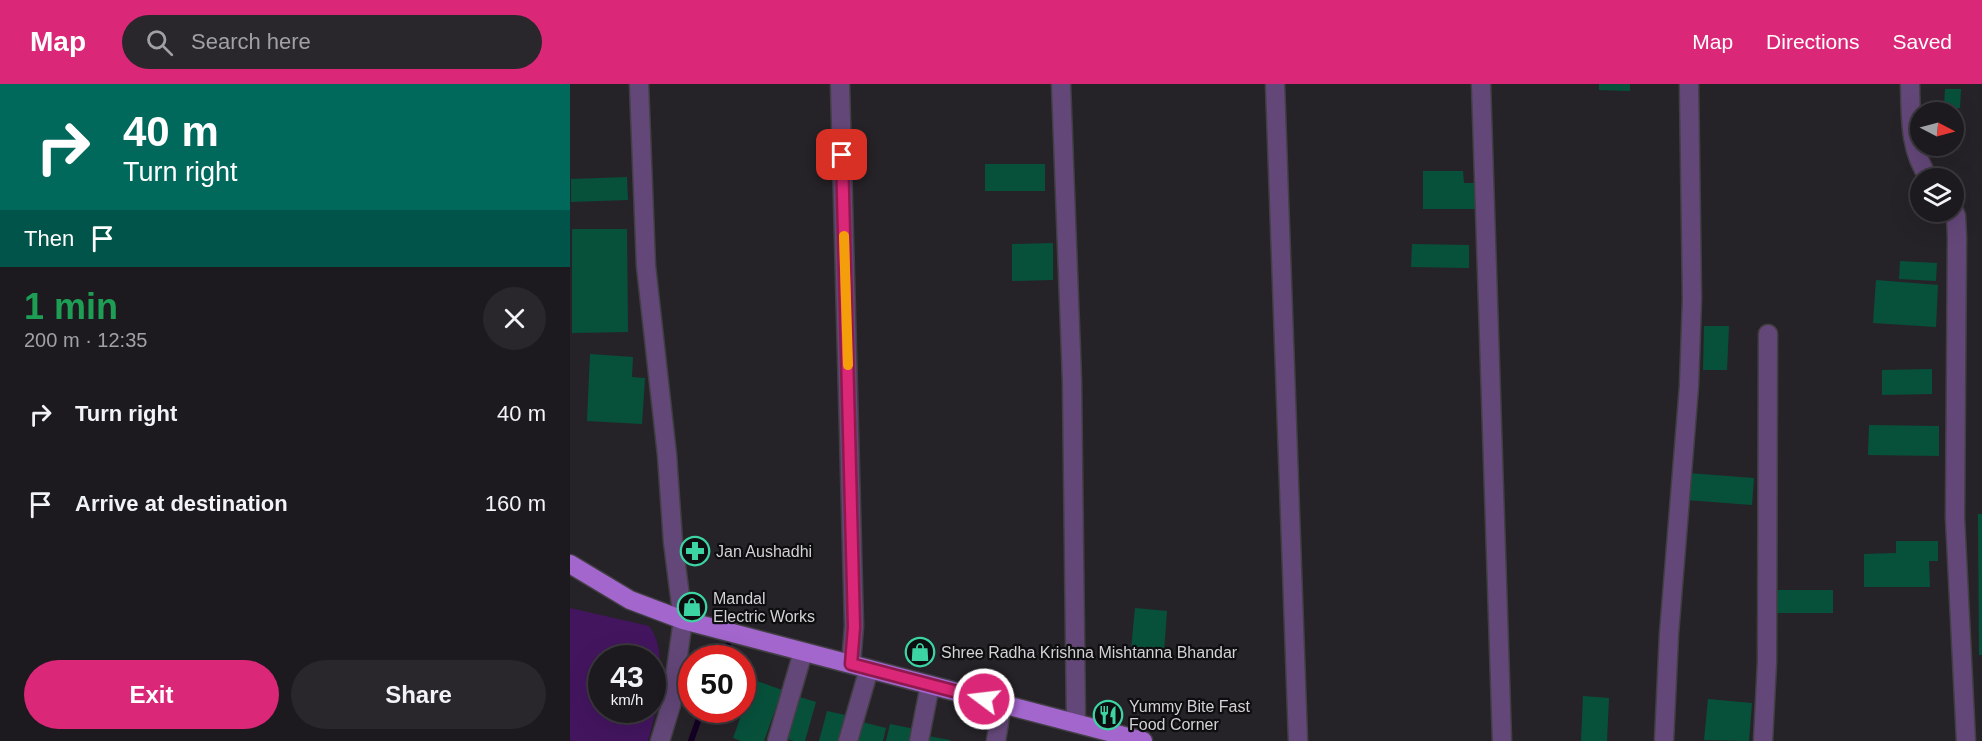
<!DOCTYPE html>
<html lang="en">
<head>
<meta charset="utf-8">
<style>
	:root { --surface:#1c1a1e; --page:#29272b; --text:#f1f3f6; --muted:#a0a1a4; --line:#3a383c; --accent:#db2777 }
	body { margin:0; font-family:Helvetica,sans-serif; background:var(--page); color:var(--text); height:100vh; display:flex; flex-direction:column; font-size:22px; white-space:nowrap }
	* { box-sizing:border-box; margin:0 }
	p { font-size:20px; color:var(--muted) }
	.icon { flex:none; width:33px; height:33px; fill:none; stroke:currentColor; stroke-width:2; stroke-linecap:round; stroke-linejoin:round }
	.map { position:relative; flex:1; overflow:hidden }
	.drawer { display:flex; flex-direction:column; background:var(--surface); width:570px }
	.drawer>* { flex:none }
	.hud { background:#00695c; color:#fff; overflow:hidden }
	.needle { width:39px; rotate:96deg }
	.controls { position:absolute; left:1340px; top:18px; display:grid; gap:12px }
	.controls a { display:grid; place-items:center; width:54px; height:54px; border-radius:50%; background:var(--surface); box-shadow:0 6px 24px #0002,0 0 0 2px var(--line); font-size:30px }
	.speed { position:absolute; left:18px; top:561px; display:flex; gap:12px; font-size:30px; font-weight:700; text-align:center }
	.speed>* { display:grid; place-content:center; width:78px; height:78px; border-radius:50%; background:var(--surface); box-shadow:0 6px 24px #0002,0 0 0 2px var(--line); line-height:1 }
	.speed small { font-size:15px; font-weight:400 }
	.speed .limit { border:9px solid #d22; background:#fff; color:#111 }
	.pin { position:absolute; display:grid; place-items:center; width:51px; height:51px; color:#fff; margin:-26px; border-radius:12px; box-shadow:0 3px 9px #0006 }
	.me { position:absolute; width:66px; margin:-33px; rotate:285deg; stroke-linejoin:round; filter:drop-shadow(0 0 4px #0008) }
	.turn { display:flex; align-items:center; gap:21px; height:126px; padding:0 24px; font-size:27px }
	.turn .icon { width:78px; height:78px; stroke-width:2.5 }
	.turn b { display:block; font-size:42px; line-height:51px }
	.then { display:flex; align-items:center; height:57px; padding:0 24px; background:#0003; gap:12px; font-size:22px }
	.round { display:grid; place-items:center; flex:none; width:63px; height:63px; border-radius:32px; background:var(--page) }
	.head { display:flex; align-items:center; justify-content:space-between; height:102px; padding:0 24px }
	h1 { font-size:36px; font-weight:700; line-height:45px; color:#1e9e55 }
	.cta { display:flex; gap:12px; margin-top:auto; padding:12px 24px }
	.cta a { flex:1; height:69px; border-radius:36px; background:var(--accent); color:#fff; font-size:24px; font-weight:700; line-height:69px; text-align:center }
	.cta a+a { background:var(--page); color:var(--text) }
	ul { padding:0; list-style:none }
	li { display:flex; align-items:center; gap:18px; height:90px; padding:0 24px }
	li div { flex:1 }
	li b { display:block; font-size:22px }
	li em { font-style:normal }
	header { display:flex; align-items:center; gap:36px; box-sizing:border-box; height:84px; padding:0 30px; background:var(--accent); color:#fff }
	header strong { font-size:28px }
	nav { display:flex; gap:33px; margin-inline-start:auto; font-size:21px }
	.search { width:420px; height:54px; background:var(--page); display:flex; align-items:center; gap:15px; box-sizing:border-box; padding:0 21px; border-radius:33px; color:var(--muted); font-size:22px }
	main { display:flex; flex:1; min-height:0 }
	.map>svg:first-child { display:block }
</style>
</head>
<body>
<header>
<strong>Map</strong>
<div class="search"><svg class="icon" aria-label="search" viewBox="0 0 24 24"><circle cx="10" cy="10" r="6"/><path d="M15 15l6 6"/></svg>Search here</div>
<nav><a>Map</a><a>Directions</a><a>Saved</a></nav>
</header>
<main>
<section class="drawer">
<div class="hud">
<div class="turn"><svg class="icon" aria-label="right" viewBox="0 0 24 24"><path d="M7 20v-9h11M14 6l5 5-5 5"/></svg><div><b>40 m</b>Turn right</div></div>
<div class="then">Then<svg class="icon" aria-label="arrive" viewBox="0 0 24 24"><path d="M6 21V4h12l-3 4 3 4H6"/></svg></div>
</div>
<div class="head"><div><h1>1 min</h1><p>200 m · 12:35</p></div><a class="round"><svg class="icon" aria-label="close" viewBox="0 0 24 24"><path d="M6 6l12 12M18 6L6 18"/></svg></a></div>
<ul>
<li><svg class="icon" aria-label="right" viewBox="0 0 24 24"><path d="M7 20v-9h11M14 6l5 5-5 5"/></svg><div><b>Turn right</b></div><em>40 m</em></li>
<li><svg class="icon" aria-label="arrive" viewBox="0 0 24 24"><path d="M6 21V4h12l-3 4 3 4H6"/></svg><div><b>Arrive at destination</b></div><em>160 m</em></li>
</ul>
<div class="cta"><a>Exit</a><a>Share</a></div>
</section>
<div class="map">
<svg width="1412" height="657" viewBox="0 0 1412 657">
	<rect width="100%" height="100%" fill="#262328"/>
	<path fill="#43155f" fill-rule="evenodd" d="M0 524 79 542C100 568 87 627 78 657H0ZM32 574H82V626H32Z"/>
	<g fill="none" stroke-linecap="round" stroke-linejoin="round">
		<path stroke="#140023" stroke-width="6" d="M151 574 158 561
			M121 657 132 626"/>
	</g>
	<path fill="#07513b" d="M1029 0H1060V7L1029 6Z
		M1375 5H1391L1390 24H1374Z
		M415 80H475V107H415Z
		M853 87H893L894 99H905V125H853Z
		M57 93 58 116 1 118V95Z
		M2 145H57L58 248 2 249Z
		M483 159V196L442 197V160Z
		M842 160 899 161V184L841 183Z
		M1330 177 1367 179 1366 197 1329 195Z
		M1306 196 1368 201 1366 243 1303 239Z
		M1134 242H1159L1157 286H1133Z
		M20 270 63 273 62 293 75 294 72 340 17 337Z
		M1362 285V310L1312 311V286Z
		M1299 341 1369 342V372L1298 371Z
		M1118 389 1184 394 1182 421 1116 416Z
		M1408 430H1412V571H1409Z
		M1326 457H1368V477H1359L1360 503H1294V470L1326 469Z
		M1205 506H1263V529H1205Z
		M565 524 597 527 594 568 561 565Z
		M184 596 212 606 194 657H171L163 654Z
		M223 611 246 618 235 657H224L210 653Z
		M1013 612 1039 614 1037 657H1011Z
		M1138 615 1182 619 1179 657 1134 656Z
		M257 627 275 631 268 657H249Z
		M288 637 316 644 313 657H283Z
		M320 640 345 645 343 657H316Z
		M358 652 380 656V657H358Z"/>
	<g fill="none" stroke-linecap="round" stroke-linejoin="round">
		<g stroke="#423f44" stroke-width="21">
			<path id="minor" d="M69 0 76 182 97 371 103 458 113 536 101 621 90 657
				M270 0 284 542 281 580
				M491 0 502 297 506 639
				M705 0 728 657
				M911 0 932 657
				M1340 0C1341 33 1339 66 1359 94
				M1383 125 1386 132 1387 153 1385 434 1396 657
				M207 657 233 568
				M278 657 299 585
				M349 657 360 601
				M426 657 432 620
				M1094 657 1099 550 1119 302 1122 215 1119 0
				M1193 657 1197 578 1198 250"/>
		</g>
		<g stroke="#423f44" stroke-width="21">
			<path id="major" d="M0 480 60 516 113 536 573 657"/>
		</g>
		<use href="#minor" stroke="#634779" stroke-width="18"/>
		<use href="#major" stroke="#a266cd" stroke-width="18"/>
	</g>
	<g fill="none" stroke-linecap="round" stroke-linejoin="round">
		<g stroke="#8e194d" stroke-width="15">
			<path id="route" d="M272 71 284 543 281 580 414 615"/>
		</g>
		<use href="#route" stroke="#db2777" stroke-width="10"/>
		<path stroke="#f59e0b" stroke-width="10" d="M274 152 278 281"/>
	</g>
	<defs>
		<g id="pharmacy-ring" transform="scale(1.5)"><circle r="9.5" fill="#0e0d0f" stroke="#3dd4a3" stroke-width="1.5"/><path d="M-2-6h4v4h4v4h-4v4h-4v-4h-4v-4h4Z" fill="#3dd4a3"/></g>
		<g id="shop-ring" transform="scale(1.5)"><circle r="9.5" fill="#0e0d0f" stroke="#3dd4a3" stroke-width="1.5"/><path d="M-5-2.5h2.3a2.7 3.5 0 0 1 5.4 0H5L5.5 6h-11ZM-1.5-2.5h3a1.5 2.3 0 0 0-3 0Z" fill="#3dd4a3"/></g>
		<g id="restaurant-ring" transform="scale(1.5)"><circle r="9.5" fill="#0e0d0f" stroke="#3dd4a3" stroke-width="1.5"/><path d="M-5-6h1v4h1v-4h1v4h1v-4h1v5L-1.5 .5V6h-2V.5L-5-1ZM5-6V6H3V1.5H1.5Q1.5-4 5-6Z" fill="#3dd4a3"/></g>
	</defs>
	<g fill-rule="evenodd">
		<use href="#pharmacy-ring" x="125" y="467"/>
		<use href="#shop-ring" x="122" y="523"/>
		<use href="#shop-ring" x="350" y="568"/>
		<use href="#restaurant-ring" x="538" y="631"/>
	</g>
	<g text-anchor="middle" stroke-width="4.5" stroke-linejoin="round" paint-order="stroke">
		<g font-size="16" fill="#d2d1d4" stroke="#0e0d0f" text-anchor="start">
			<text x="146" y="473">Jan Aushadhi</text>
			<text x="143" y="520">Mandal<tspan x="143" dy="18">Electric Works</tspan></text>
			<text x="371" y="574">Shree Radha Krishna Mishtanna Bhandar</text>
			<text x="559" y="628">Yummy Bite Fast<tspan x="559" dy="18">Food Corner</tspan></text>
		</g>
	</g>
</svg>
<div class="controls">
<a><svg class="needle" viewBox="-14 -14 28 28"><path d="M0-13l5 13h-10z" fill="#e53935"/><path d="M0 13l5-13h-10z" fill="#a0a1a4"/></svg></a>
<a><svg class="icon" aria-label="layers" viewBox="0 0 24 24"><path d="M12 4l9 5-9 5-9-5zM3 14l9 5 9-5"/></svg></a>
</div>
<div class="speed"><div>43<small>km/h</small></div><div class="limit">50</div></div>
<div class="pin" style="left:272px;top:71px;background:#d93025"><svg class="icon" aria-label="arrive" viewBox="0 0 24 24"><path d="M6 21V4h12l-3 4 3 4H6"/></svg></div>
<svg class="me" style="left:414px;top:615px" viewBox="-20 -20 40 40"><circle r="17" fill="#db2777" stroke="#fff" stroke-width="3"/><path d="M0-11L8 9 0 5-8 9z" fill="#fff"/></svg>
</div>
</main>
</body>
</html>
